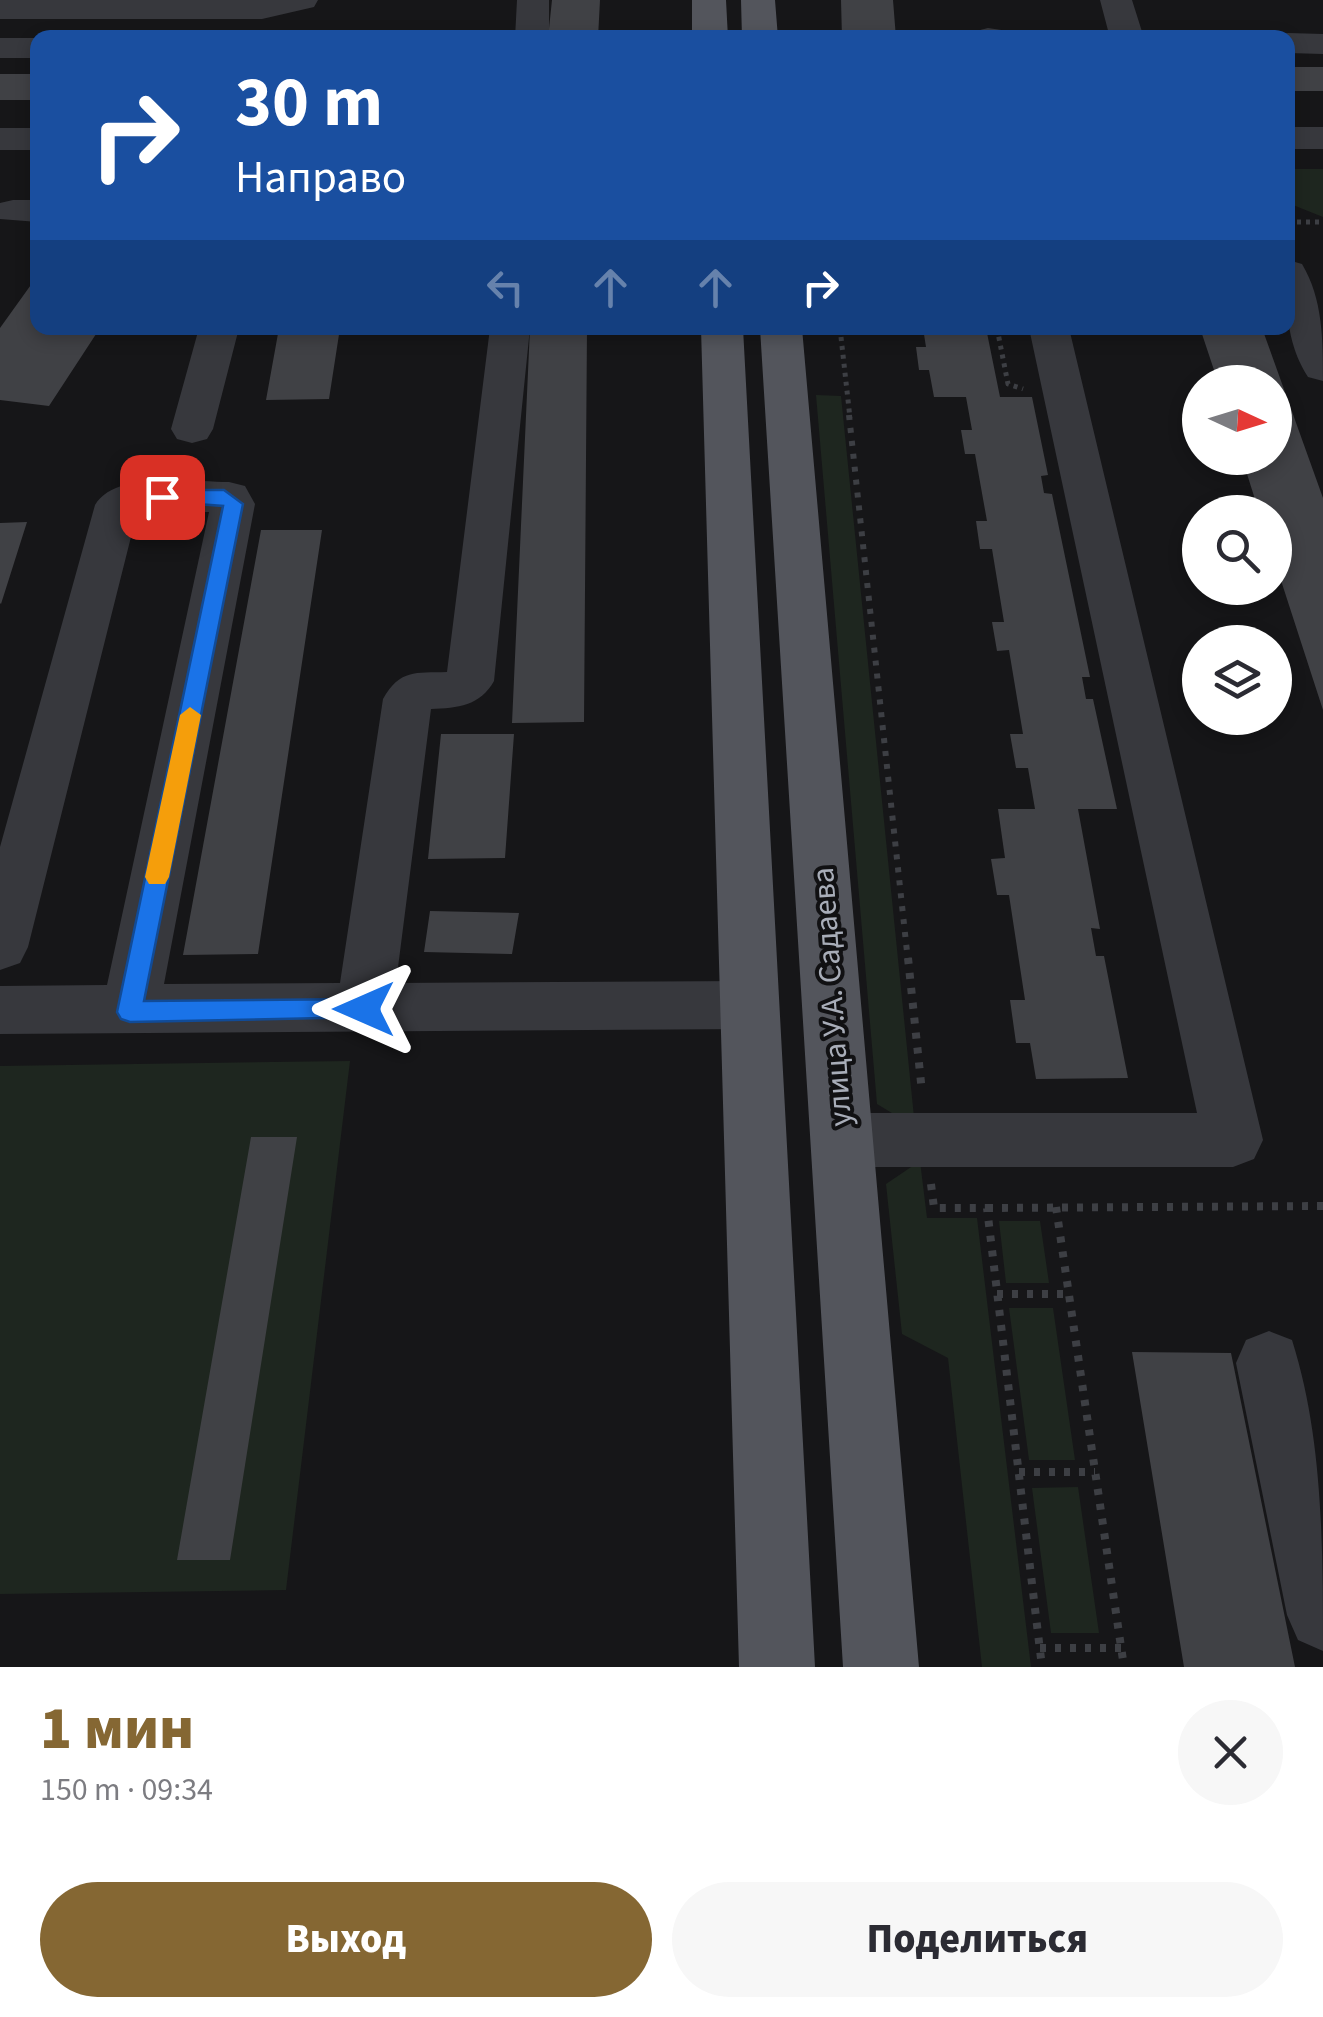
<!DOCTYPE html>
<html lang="ru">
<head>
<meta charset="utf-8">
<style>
	:root { --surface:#fff; --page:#f7f7f7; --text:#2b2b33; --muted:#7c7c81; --accent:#856733 }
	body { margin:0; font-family:"Source Sans 3",sans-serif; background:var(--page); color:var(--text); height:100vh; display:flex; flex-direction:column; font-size:38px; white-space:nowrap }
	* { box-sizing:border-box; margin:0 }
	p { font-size:32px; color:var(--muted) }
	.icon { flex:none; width:55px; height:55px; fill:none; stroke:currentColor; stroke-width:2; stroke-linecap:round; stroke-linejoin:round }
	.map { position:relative; height:1667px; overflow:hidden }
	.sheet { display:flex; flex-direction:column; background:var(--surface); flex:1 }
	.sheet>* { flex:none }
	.hud { position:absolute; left:30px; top:30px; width:1265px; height:305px; border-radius:20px; box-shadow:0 5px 15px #0003; background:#1a4fa0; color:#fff; overflow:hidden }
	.needle { width:65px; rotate:94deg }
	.tools { position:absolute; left:1182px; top:365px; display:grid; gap:20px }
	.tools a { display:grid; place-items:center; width:110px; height:110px; border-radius:50%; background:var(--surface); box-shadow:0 5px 15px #0003; font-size:50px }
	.pin { position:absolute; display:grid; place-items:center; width:85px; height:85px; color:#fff; margin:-42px; border-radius:20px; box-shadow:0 5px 15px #0006 }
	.me { position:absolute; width:110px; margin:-55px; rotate:270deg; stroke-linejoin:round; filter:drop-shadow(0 0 8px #0008) }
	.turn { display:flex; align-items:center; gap:35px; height:210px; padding:0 40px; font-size:45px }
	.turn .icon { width:130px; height:130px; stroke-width:2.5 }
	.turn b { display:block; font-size:70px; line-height:85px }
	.lanes { display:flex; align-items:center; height:95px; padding:0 40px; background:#0003; justify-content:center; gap:50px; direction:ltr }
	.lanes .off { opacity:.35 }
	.round { display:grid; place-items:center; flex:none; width:105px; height:105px; border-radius:52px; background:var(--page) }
	.overview { display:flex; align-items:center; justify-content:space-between; height:170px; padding:0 40px }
	h1 { font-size:60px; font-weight:800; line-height:75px; color:var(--accent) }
	.cta { display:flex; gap:20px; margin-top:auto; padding:20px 40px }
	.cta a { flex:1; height:115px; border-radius:60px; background:var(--accent); color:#fff; font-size:40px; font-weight:800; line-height:115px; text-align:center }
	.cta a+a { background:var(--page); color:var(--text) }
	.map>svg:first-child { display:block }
</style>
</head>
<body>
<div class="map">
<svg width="1323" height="1667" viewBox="0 0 1323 1667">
	<rect width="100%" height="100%" fill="#161618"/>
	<path fill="#1e261f" d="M1288 169H1323V217L1288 203Z
		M816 395 841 396 915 1127 877 1104Z
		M350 1061 286 1590 0 1594V1066Z
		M920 1161 927 1218H977L1031 1667H982L948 1358 902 1334 886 1184Z
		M999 1221H1040L1049 1283H1006Z
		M1009 1308H1053L1075 1460H1029Z
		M1078 1487 1099 1633H1051L1032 1488Z"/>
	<path fill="#404145" d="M552 0H600L598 38H548Z
		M841 0H893L896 38H842Z
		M1288 67H1323V91H1288Z
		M0 74H38V100H0Z
		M38 275V328H100L49 406 0 400V328Z
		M279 328H340L329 399 266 400Z
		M530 328H587L584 722 512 723Z
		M923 328H986L1000 397H1032L1048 475 1041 476 1044 493 1052 494 1090 677H1082L1086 699H1093L1117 809H1078L1100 929 1091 928 1096 956H1104L1128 1078 1036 1079 1030 1043H1016L1010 1000H1025L1009 895H997L991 859 1005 858 998 809H1035L1028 768H1016L1010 734H1023L1009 650 997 651 992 622H1004L992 549H980L976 521H987L975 454H965L961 430H972L966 397H934L929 370H919L916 347H926Z
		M1200 328H1262L1323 498V710L1275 562V512H1259L1242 458H1275V382H1218Z
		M27 522 1 604 0 603V523Z
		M261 530H322L258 954 183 955Z
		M441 734H514L505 858 428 859Z
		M430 911 519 913 512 954 424 952Z
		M251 1137H297L230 1560H177Z
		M1132 1352 1231 1353 1295 1667H1184Z"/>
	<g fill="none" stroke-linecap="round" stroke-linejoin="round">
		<path stroke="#3d3f44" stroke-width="5" stroke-dasharray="4 5" stroke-linecap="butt" d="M1288 222H1323
			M840 328 850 418
			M997 328 1008 384 1023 389"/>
		<path stroke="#3d3f44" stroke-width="6" stroke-dasharray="5 8" stroke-linecap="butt" d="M849 415 908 961"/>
		<path stroke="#3d3f44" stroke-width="8" stroke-dasharray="6 9" stroke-linecap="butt" d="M908 958 922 1092
			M931 1184 934 1208H987L1042 1667
			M1056 1207 1124 1667
			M987 1208 1323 1206
			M997 1294H1069
			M1019 1472H1095
			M1040 1648H1121"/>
		<path fill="#37383d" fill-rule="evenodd" d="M0 0H318L314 7 262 19H0Z
			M517 0H549V38H515Z
			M1100 0H1132L1144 38H1110Z
			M988 28 1008 31 1012 38H972L976 31Z
			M1288 33 1323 34V54L1288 53V38H1275Z
			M0 38H38V58H0Z
			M1288 127H1323V149H1288Z
			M0 128H38V150H0Z
			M13 200H38V222L0 219V203Z
			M1288 260 1302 264C1323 299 1323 340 1323 381L1308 377C1285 342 1285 300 1288 260Z
			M199 328H239L213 429 207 439 192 443 177 439 171 429Z
			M490 328H530L494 681C480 706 458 708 431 709L396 983 750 981 770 988 778 1005 770 1022 750 1029 0 1034V986L107 985 209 512 137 513 28 947 20 963 0 970V847L95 505C116 470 191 482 229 482L245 486 255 504 164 984 340 983 383 699C400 669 415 673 447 672Z
			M1029 328H1069L1263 1140 1254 1159 1233 1167H841L820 1159 811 1140 820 1121 841 1113H1197Z
			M1269 1331 1292 1340C1323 1438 1323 1546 1323 1651L1298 1640 1287 1615 1236 1363 1246 1340Z"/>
		<path fill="#53555c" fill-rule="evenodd" d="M692 0H726L728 38H692Z
			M741 0H775L778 38H742Z
			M701 328H743L815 1667H739Z
			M760 328H802L919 1667H843Z"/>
	</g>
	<path fill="#1a73e8" stroke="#114b97" stroke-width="2.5" d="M162 490H224L243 504 144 1001 364 999 372 1002 376 1009 372 1017 130 1022 121 1019 117 1012 223 506 155 501 152 497Z"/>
	<path fill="#f59e0b" d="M190 707 201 715 169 877 165 884H149L145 877 180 715Z"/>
	<g text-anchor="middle" stroke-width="8" stroke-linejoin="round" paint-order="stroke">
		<g font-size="32" fill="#a8adb8" stroke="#111113">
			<text transform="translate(831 997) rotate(-94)" y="11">улица У.А. Садаева</text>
		</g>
	</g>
</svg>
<div class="tools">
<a><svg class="needle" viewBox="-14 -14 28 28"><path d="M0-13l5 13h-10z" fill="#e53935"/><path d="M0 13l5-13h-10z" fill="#7c7c81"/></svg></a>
<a><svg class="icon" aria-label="search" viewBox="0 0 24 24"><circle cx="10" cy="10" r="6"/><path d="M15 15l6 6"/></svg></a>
<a><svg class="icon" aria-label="layers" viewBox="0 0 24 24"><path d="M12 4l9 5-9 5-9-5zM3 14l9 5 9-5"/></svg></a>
</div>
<div class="pin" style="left:162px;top:497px;background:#d93025"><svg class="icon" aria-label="arrive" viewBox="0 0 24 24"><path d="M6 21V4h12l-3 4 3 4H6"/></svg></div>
<svg class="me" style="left:364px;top:1009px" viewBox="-20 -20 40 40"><path d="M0-17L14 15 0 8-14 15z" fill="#1a73e8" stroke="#fff" stroke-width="4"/></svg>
<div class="hud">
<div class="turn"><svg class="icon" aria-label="right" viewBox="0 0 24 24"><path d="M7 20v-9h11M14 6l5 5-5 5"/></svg><div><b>30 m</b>Направо</div></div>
<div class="lanes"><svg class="icon off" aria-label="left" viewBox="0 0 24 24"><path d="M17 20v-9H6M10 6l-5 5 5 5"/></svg><svg class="icon off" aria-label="ahead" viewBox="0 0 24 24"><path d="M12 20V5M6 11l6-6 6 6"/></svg><svg class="icon off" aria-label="ahead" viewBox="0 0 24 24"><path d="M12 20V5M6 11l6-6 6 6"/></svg><svg class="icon" aria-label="right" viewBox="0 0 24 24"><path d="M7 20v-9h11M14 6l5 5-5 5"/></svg></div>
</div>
</div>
<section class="sheet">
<div class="overview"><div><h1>1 мин</h1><p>150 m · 09:34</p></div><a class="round"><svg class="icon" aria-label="close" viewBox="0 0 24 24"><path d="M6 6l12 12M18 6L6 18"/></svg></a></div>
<div class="cta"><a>Выход</a><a>Поделиться</a></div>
</section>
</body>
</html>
